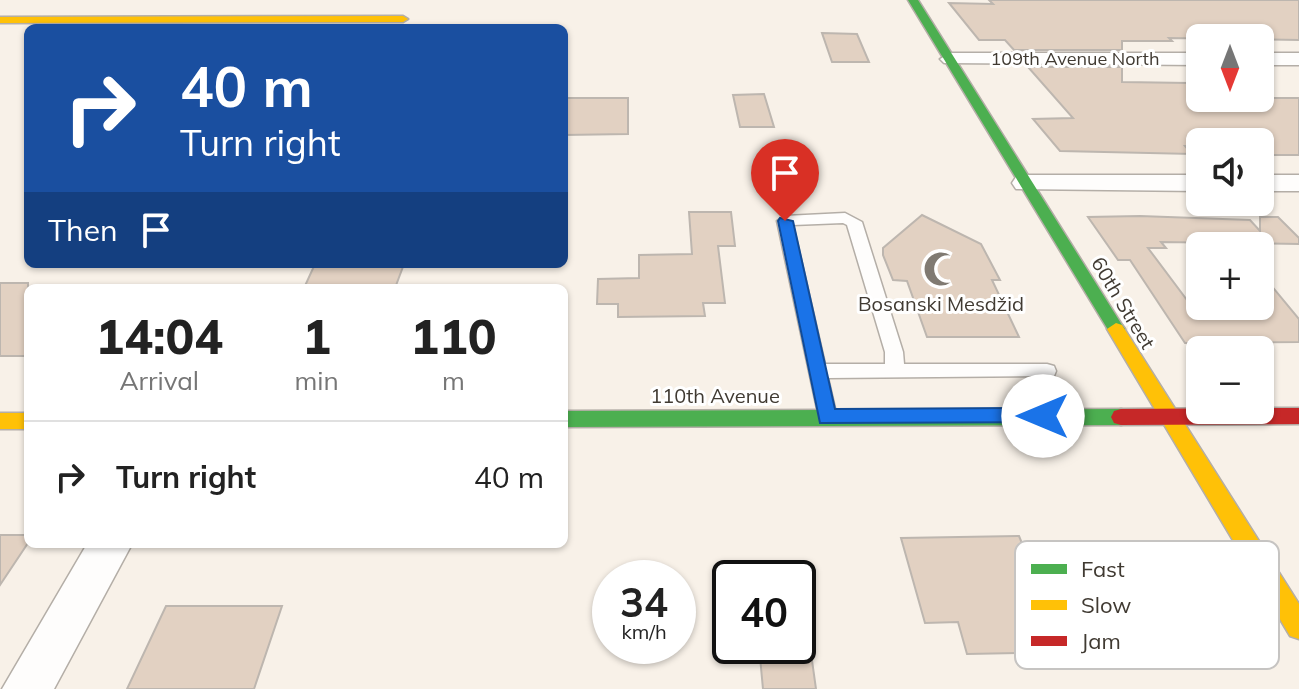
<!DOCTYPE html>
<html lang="en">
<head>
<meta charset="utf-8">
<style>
	:root { --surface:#fff; --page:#f2f2f2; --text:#222; --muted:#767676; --line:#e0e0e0 }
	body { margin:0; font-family:Mulish,sans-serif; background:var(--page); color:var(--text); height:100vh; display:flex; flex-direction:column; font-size:30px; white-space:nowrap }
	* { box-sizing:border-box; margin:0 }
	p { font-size:26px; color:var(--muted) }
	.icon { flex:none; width:44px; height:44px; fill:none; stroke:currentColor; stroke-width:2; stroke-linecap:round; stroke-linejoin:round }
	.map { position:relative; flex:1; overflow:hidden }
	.panel { position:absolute; left:24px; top:284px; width:544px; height:264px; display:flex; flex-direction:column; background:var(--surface); border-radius:12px; box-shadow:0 2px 6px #0004 }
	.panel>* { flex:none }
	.top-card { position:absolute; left:24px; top:24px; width:544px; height:244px; border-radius:12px; box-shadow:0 2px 6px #0004; background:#1a4fa0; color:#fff; overflow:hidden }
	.needle { width:52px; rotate:180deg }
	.fabs { position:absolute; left:1186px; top:24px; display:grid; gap:16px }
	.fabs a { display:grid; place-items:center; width:88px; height:88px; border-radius:12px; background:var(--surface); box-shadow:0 2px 6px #0004; font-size:40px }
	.speed { position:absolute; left:592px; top:560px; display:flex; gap:16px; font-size:40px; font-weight:700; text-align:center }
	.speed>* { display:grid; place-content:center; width:104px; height:104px; border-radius:50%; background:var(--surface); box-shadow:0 2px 6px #0004; line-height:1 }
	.speed small { font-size:20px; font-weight:400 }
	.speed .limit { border:4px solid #111; border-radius:12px; background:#fff; color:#111 }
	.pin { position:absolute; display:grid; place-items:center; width:68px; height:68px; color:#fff; margin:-82px -34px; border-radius:50% 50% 50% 0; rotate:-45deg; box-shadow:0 0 8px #0007 }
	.pin .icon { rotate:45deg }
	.me { position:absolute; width:88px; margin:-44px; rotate:270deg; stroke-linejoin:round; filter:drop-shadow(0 0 6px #0008) }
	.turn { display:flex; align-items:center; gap:28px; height:168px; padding:0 24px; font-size:36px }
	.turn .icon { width:104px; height:104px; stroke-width:2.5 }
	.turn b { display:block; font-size:56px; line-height:68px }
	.then { display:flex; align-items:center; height:76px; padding:0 24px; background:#0003; gap:16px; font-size:30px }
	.eta { display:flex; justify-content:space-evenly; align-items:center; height:136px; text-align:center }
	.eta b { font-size:48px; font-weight:800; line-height:56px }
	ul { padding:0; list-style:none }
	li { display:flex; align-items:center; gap:24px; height:112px; padding:0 24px; border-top:2px solid var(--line) }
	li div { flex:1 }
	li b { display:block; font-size:30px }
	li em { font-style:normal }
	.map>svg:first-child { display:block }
</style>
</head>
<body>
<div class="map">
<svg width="1299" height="689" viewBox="0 0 1299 689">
	<rect width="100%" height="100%" fill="#f8f1e8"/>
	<path fill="#e2d1c2" stroke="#bdb6af" stroke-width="2" d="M989 0H1299V40L1169 38 1172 41H1122V50H1014L1005 40H979L949 3 993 4Z
		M822 33 857 34 869 62H832Z
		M1028 67H1122V82L1189 83 1200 98H1299V155H1260V142H1200V146H1185L1192 154 1060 151 1033 119 1073 118Z
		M764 94 774 127H740L733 95Z
		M564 98H628V134L564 135Z
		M689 212H731L735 246H718L725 303H703L705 316 618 317V304H597L598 279 639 278V255L692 254Z
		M922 215 981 244 1000 280H992L1019 337H927L907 281 893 280 883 255V248Z
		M1140 216 1250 220 1260 231V217H1278L1299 238V244L1161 242 1166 248H1148L1187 300 1200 301V306H1260V272L1299 319V342L1185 343 1130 260H1118L1088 217Z
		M315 264H404L395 288H304Z
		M0 283H28V356H0Z
		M0 535H28V543L0 585Z
		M1019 536 1066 652 967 654 958 622 925 623 901 538Z
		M166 606H282L254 689H127Z
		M759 646H810L816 689H763Z"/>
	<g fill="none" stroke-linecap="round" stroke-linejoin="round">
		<g stroke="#b4aea7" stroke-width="3">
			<path id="lane" d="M845 213 862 222 903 352 904 364H1047L1054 366 1056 371 1054 376 828 378 837 417 834 423 827 425 820 423 777 221 785 216ZM843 223 847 225 885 352V364H825L793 225Z"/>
		</g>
		<g stroke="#b4aea7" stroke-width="3">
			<path id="street" d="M951 53H1200V65L944 63 940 59Z
				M1260 53H1299V65H1260Z
				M1025 175H1200V191L1016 189 1012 183 1016 177Z
				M1260 175H1299V191H1260Z
				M87 544H132L54 689H2Z"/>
		</g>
		<g stroke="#b4aea7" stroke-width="3">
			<path id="fast" d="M908 0H918L1122 325 1125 329 1122 333H1110Z
				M1121 409 1128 411 1131 417 1128 423 1121 425 564 427V411Z"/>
		</g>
		<g stroke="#b4aea7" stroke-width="3">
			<path id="slow" d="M0 17 403 16 408 19 403 22 0 23Z
				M1116 323 1122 325 1299 604V639L1290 636 1107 329Z
				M0 413H28V429H0Z"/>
		</g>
		<g stroke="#b4aea7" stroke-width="3">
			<path id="jam" d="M1260 408H1299V424L1121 425 1114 423 1111 417 1114 411 1121 409Z"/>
		</g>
		<use href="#lane" fill="#fefdfc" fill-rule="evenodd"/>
		<use href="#street" fill="#fefdfc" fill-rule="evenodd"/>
		<use href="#fast" fill="#4caf50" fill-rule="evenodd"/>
		<use href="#slow" fill="#ffc107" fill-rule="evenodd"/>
		<use href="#jam" fill="#c62828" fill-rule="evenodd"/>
	</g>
	<path fill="#1a73e8" stroke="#114b97" stroke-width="2" d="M780 218 793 221 835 409 1043 408 1050 411 1053 416 1050 422 820 423 778 221Z"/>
	<defs>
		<g id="mosque-bare" transform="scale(2.76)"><path d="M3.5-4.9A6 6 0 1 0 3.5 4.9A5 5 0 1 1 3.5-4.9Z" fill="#807a72" stroke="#fff" stroke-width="2.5" paint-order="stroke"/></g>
	</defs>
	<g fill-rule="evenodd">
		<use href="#mosque-bare" x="941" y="269"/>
	</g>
	<g text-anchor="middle" stroke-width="6" stroke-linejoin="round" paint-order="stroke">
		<g font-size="18" fill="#403a32" stroke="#fff">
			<text x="1075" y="65">109th Avenue North</text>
		</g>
		<g font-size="20" fill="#403a32" stroke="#fff">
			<text transform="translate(1123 303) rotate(59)" y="7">60th Street</text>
			<text x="715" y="403">110th Avenue</text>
		</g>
		<g font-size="20" fill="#403a32" stroke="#fff">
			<text x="941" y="311">Bosanski Mesdžid</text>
		</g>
	</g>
	<rect x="1015" y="541" width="264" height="128" rx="12" fill="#fff" stroke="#c6c4c2" stroke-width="2"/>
	<rect x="1031" y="564" width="36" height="10" fill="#4caf50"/>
	<rect x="1031" y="600" width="36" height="10" fill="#ffc107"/>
	<rect x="1031" y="636" width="36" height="10" fill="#c62828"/>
	<g font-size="22" fill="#403a32">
		<text x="1081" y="577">Fast</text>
		<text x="1081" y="613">Slow</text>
		<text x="1081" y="649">Jam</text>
	</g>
</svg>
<div class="fabs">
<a><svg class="needle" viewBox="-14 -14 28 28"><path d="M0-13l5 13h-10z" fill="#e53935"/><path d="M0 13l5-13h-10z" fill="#767676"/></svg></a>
<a><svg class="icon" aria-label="sound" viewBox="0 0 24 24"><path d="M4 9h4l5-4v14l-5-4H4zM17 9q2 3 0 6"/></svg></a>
<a>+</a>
<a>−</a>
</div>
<div class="speed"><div>34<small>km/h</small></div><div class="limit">40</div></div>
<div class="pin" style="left:785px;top:221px;background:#d93025"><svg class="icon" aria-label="arrive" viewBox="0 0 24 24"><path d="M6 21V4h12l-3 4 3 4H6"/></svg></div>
<svg class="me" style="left:1043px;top:416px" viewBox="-20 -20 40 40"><circle r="19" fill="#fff"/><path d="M0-13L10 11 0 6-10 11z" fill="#1a73e8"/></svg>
<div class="top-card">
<div class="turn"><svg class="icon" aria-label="right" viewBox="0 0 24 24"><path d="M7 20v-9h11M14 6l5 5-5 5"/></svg><div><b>40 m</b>Turn right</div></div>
<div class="then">Then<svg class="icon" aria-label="arrive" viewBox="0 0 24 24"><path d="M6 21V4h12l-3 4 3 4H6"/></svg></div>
</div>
<section class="panel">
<div class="eta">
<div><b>14:04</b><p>Arrival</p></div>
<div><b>1</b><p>min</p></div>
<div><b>110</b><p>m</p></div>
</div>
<ul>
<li><svg class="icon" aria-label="right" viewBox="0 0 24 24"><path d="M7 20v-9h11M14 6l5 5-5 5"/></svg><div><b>Turn right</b></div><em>40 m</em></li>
</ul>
</section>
</div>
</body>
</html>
